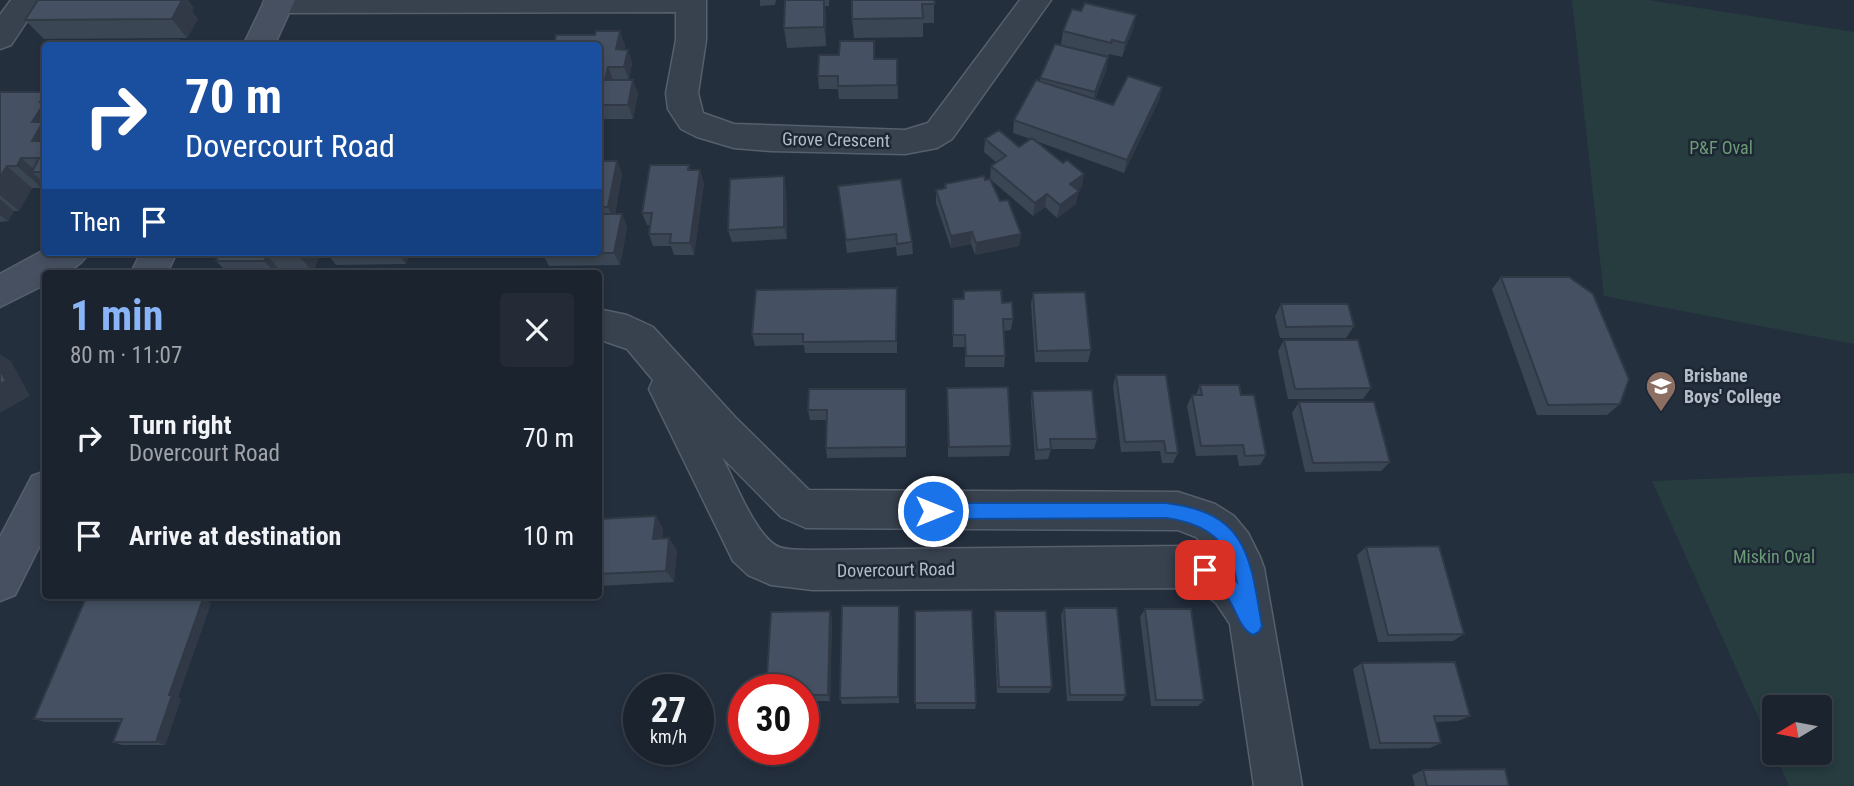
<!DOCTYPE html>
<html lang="en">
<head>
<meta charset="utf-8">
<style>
	:root { --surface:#1b232e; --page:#242b36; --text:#f1f3f6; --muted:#a0a4aa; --line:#39404a; --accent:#8ab4f8 }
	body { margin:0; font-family:"Roboto Condensed",sans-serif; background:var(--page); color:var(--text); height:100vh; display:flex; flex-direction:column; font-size:26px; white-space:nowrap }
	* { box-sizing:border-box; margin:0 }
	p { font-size:23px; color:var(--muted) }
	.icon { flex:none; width:38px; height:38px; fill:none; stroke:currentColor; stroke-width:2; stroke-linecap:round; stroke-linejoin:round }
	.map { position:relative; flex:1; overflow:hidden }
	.side { position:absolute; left:42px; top:270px; width:560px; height:329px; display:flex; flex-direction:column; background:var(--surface); border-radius:7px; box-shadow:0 4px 10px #0003,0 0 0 2px var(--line) }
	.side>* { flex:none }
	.top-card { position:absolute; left:42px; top:42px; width:560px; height:214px; border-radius:7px; box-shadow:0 4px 10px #0003,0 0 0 2px var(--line); background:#1a4fa0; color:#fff; overflow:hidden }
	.needle { width:46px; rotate:260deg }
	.tools { position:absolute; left:1762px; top:695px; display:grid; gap:14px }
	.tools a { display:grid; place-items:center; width:70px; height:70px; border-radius:7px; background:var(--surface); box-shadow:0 4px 10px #0003,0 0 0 2px var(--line); font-size:35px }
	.speed { position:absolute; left:623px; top:674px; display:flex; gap:14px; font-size:35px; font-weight:700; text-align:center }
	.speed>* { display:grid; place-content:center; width:91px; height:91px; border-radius:50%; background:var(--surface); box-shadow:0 4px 10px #0003,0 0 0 2px var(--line); line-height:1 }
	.speed small { font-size:18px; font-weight:400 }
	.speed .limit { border:10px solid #d22; background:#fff; color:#111 }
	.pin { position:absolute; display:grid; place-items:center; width:60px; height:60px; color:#fff; margin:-30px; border-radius:14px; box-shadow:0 4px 10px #0006 }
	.me { position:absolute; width:77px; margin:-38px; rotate:90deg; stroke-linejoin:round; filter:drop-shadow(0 0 5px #0008) }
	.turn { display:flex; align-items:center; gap:24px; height:147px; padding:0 28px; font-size:32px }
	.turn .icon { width:91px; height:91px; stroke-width:2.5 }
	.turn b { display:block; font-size:49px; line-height:60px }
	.then { display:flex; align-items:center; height:66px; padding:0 28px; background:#0003; gap:14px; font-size:26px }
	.round { display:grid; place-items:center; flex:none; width:74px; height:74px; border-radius:7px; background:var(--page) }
	.summary { display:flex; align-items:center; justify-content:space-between; height:119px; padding:0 28px }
	h1 { font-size:42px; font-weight:700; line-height:52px; color:var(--accent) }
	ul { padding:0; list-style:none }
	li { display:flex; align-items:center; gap:21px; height:98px; padding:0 28px }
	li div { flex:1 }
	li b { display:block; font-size:26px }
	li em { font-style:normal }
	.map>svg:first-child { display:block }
</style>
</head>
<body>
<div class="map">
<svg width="1854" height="786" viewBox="0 0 1854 786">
	<rect width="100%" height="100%" fill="#242f3e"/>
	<path fill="#263c3f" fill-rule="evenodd" d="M1572 0H1648L1854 32V344L1604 296Z
		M1854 473V786H1789L1652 481ZM1774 707H1820V752H1774Z"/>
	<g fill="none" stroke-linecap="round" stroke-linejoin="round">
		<g stroke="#565f6c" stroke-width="3">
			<path id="street" d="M11 0H41L11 45 0 49V15Z
				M265 0H706V40L698 93 703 113 734 124 905 130 928 123 1020 0H1051L952 139 937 148 905 154 771 151 734 148 697 137 681 129 668 109 666 93 676 40V12L278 13 267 10 263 3Z
				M598 309 627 315 653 327 735 417 809 490 1178 492 1215 504 1234 516 1248 533 1260 557 1264 568 1302 786H1254L1230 624 1216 603 1197 588 813 590 771 585 748 575 733 561 649 389 653 380 627 349 598 339ZM722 457 781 517 806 528 1178 530 1196 537 1214 554 1187 546 813 550C803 549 789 551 779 547 756 538 734 479 722 457Z"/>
		</g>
		<g stroke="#565f6c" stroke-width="3">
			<path id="secondary" d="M265 0H295L274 46H243Z
				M46 249V252H89C79 270 64 273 46 273V284L0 307V274Z
				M141 252H177L167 273H131Z
				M46 471V533L15 595 0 601V537L32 476Z"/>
		</g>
		<use href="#street" fill="#38414e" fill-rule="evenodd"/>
		<use href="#secondary" fill="#465061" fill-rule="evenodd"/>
	</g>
	<path fill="#3b4654" d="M760 0H776L775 5 760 6Z
		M785 0H829V6H825L826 18V46L787 48 784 28Z
		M934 0V23H923V37L854 38 852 19Z
		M194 8 192 12 198 19 187 38 44 39 25 20Z
		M1081 11 1136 15 1133 29 1122 57 1109 54 1108 56 1061 45 1063 31Z
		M625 45 624 50H628L632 63 629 80 638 93 633 119H600L598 114V46Z
		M1108 57 1106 71 1095 99 1113 105 1162 87 1159 100 1124 173 1036 141 1082 187 1077 190 1076 204 1057 218 1045 207 1033 216 990 179 991 166 996 162 984 152 985 139 1019 147 1031 139 1013 133 1014 120 1040 82V78Z
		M875 59H897L898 99H839L838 89H819L818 76Z
		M0 92H46V184H45L42 188H32L19 211H14L8 221 0 222Z
		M598 161H617L622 174 615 214H622L627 227 620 265 549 266 542 253 598 252Z
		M689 165 690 170 704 183 694 255H674L671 246H653L649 234 650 225H647L642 213Z
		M985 180 1021 234 1019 246 975 255 971 244 951 248 936 203V190L944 188 945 184Z
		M838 186 912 242 913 254 897 256 896 247 847 253Z
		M786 189 787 239 732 242 728 230Z
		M220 252H321L313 272 282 273H228L216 261Z
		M326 252H410L406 264 336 265Z
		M1501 277 1620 404 1607 415H1537L1492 289Z
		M964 291 1002 303 1013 319 1011 330 1004 331 1005 356 1004 367H965V347H953V299H963Z
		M1033 293 1091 350 1088 362H1035L1031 304Z
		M897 300V353H805L804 345 755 346 752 334Z
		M1281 304 1354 326 1346 338H1280L1275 316Z
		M1284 340 1371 388 1363 399H1288L1278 351Z
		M1116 375 1178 453 1173 463H1162L1160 451 1121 452 1113 386Z
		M1200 385 1241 395 1266 455 1260 465 1239 466 1237 455 1196 456 1187 406 1192 395H1196Z
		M947 388 1011 446 1009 456 948 457Z
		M906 389V457L827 458 826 448 827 420H810L808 410Z
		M1032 391 1097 439 1094 449H1051L1048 459 1035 460 1031 401Z
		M1299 402 1390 462 1381 471 1305 472 1292 413Z
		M656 516 663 529 662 538 677 550 674 582 598 586V519Z
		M1366 547 1464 634 1453 641 1378 642 1357 555Z
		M203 599 211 603 178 697 181 699 165 745H122L113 742 121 722H45L34 719Z
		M899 606V703L842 704 840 698Z
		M1064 608 1126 695 1122 701H1067L1061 615Z
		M1145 609 1204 700 1198 706H1151L1140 617Z
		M830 611 832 619 830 701H803V690Z
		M915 611 976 703 975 709H916Z
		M995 611 1052 687 1049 693H997L994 618Z
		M1362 663 1470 716 1458 721 1436 722 1441 743 1430 748 1370 749 1353 669Z
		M1423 770 1509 786H1415L1412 775Z"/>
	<path fill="#303945" d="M173 0H188L194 8 192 12 198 19 187 38 172 19Z
		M824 0 826 18V46L824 27Z
		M1136 15 1133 29 1122 57 1125 43Z
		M620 31 625 45 621 63 616 49Z
		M628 50 632 63 629 80 624 67Z
		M1108 57 1106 71 1092 106 1095 92Z
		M608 67 613 80H605Z
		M633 80 638 93 633 119 628 105Z
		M1162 87 1159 100 1124 173 1127 160Z
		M46 93V154L32 141V122L40 102Z
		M21 158 37 172H32L45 184 42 188 17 166Z
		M617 161 622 174 614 220 608 207Z
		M7 166 32 188 19 211 0 195V177Z
		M700 170 704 183 694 255 690 243Z
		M1084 174 1082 187 1068 197 1070 184Z
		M784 176 786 189 787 239 784 227Z
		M1079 191 1076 204 1057 218 1060 205Z
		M1047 194 1045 207 1033 216 1035 203Z
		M0 199 14 211 8 221 0 215Z
		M622 214 627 227 620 265 614 253Z
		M972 232 971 244 951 248V236Z
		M1021 234 1019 246 975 255 976 243Z
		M300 252H321L313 272 298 255Z
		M397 252H410L406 264Z
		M267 255 282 273H276L264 261Z
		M0 354 11 361 30 396 0 413Z
		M656 516 663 529 661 551 653 539Z
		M669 538 677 550 674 582 666 571Z
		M203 599 211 603 178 697 181 699 165 745 156 742 169 695Z
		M830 611 832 619 830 701 828 695Z"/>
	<path fill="#455162" stroke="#303945" stroke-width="2" d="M38 0H182L172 19 25 20Z
		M785 0H824V27L784 28Z
		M852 0H934L935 4H922L923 18 852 19Z
		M1085 3 1136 15 1125 43 1112 40 1111 43 1063 31 1072 9 1081 11Z
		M596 31H620L616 49 628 50 624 67H608L605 80H633L628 105H598V46H554L556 35H595Z
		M178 40 175 46H112L115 41Z
		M840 41H874V59H897V85L838 86V76H818L819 55H839Z
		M368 43H403L402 46H367Z
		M1055 44 1108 57 1095 92 1040 78Z
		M1128 76 1162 87 1127 160 1014 120 1036 80 1113 105Z
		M0 92H46L40 102H45L32 122H43L32 141H46V172H32L39 158H21L17 166H7L0 177Z
		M999 130 1019 147 1032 138 1063 163 1067 160 1084 174 1070 184 1079 191 1060 205 1047 194 1035 203 991 166 1006 156 985 139Z
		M598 161H617L608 207H598Z
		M650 165H689L688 170H700L690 243H670L671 234H649L652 213H642Z
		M784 176V227L728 230 730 179Z
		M984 176 985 180 990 179 1000 201 1008 200 1021 234 976 243 972 232 951 236 936 190 946 188 945 184Z
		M901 179 912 242 897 244 896 234 846 240 838 186Z
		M598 214H622L614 253H542L543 252H598Z
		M220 252H300L298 255H267L264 261H216Z
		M1501 277H1569L1593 294 1629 379 1620 404 1548 405Z
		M897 288 896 341 803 342V334H752L756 290Z
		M1001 290 1002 303 1012 302 1013 319H1003L1005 356H966L965 335H953V299H964V291Z
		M1085 292 1091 350 1037 351 1033 293Z
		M1281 304H1348L1354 326 1286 327Z
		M1284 340H1358L1371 388 1295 389Z
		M0 369 6 381 0 384Z
		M1116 375H1166L1178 453H1166L1164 441 1125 442Z
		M1200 385H1239L1241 395H1254L1266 455 1245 456 1243 445 1201 446 1192 395H1202Z
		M1008 387 1011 446 949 447 947 388Z
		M809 389H906V447L826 448 827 410H808Z
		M1092 390 1097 439H1050L1051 449 1037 450 1032 391Z
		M1299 402H1374L1390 462 1313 463Z
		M656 516 653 539 669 538 666 571 598 574V519Z
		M1439 546 1464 634 1388 635 1366 547Z
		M203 599 169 695H172L156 742H113L122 719H34L85 600Z
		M842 606H899L898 697 840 698Z
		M1064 608H1117L1126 695H1070Z
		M1145 609H1191L1204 700H1156Z
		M972 610 976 703H915V611Z
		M830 611 828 695H803V690H766L771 612Z
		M995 611H1046L1052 687H999Z
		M1455 662 1470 716H1434L1441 743H1380L1362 663Z
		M1505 769 1509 786H1427L1423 770Z"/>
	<path fill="#1a73e8" stroke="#114b97" stroke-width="2" d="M933 503H1166C1248 513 1250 556 1262 626L1259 632 1253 635C1239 629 1236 608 1227 597 1219 587 1210 581 1199 576L1196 570 1199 564 1205 561 1225 569 1237 582C1229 540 1207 524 1166 518L933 519 927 516 924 511 927 505Z"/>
	<defs>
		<g id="school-pin" transform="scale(1.575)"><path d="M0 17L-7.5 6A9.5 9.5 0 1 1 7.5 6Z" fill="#8d6e63" stroke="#1d2633"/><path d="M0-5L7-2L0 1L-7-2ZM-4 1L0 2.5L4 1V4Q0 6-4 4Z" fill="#fff"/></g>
	</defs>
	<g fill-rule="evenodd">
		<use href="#school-pin" x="1661" y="386"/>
	</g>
	<g text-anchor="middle" stroke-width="5" stroke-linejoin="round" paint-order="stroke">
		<g font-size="18" fill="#b4bcc9" stroke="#1d2633">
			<text transform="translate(836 140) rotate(1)" y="6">Grove Crescent</text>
			<text transform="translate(896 570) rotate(-1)" y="6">Dovercourt Road</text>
		</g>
		<g font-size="18" fill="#6b9a76" stroke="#1d2633">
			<text x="1721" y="154">P&amp;F Oval</text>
			<text x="1774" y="563">Miskin Oval</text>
		</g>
		<g font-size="18" font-weight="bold" fill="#b4bcc9" stroke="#1d2633" text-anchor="start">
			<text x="1684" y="382">Brisbane<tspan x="1684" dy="21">Boys' College</tspan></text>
		</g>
	</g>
</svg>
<div class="tools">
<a><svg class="needle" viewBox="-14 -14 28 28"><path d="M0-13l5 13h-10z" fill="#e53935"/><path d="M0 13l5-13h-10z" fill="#a0a4aa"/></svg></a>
</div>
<div class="speed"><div>27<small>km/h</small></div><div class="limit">30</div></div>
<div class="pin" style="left:1205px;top:570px;background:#d93025"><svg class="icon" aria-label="arrive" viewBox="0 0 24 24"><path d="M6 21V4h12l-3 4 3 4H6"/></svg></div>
<svg class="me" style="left:933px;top:511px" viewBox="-20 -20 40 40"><circle r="17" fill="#1a73e8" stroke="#fff" stroke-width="3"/><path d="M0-11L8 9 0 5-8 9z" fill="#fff"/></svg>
<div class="top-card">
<div class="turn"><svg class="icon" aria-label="right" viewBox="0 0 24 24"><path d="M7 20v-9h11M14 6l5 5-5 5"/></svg><div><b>70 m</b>Dovercourt Road</div></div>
<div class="then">Then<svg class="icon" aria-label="arrive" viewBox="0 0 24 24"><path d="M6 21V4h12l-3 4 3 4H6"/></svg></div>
</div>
<section class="side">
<div class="summary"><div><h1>1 min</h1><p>80 m · 11:07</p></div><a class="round"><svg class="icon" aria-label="close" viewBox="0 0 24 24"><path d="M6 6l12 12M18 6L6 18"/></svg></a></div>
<ul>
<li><svg class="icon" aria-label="right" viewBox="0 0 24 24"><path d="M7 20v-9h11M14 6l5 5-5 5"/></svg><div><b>Turn right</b><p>Dovercourt Road</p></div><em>70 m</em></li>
<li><svg class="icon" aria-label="arrive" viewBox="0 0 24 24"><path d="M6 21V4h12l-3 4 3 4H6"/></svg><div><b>Arrive at destination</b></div><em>10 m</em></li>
</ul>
</section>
</div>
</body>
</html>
